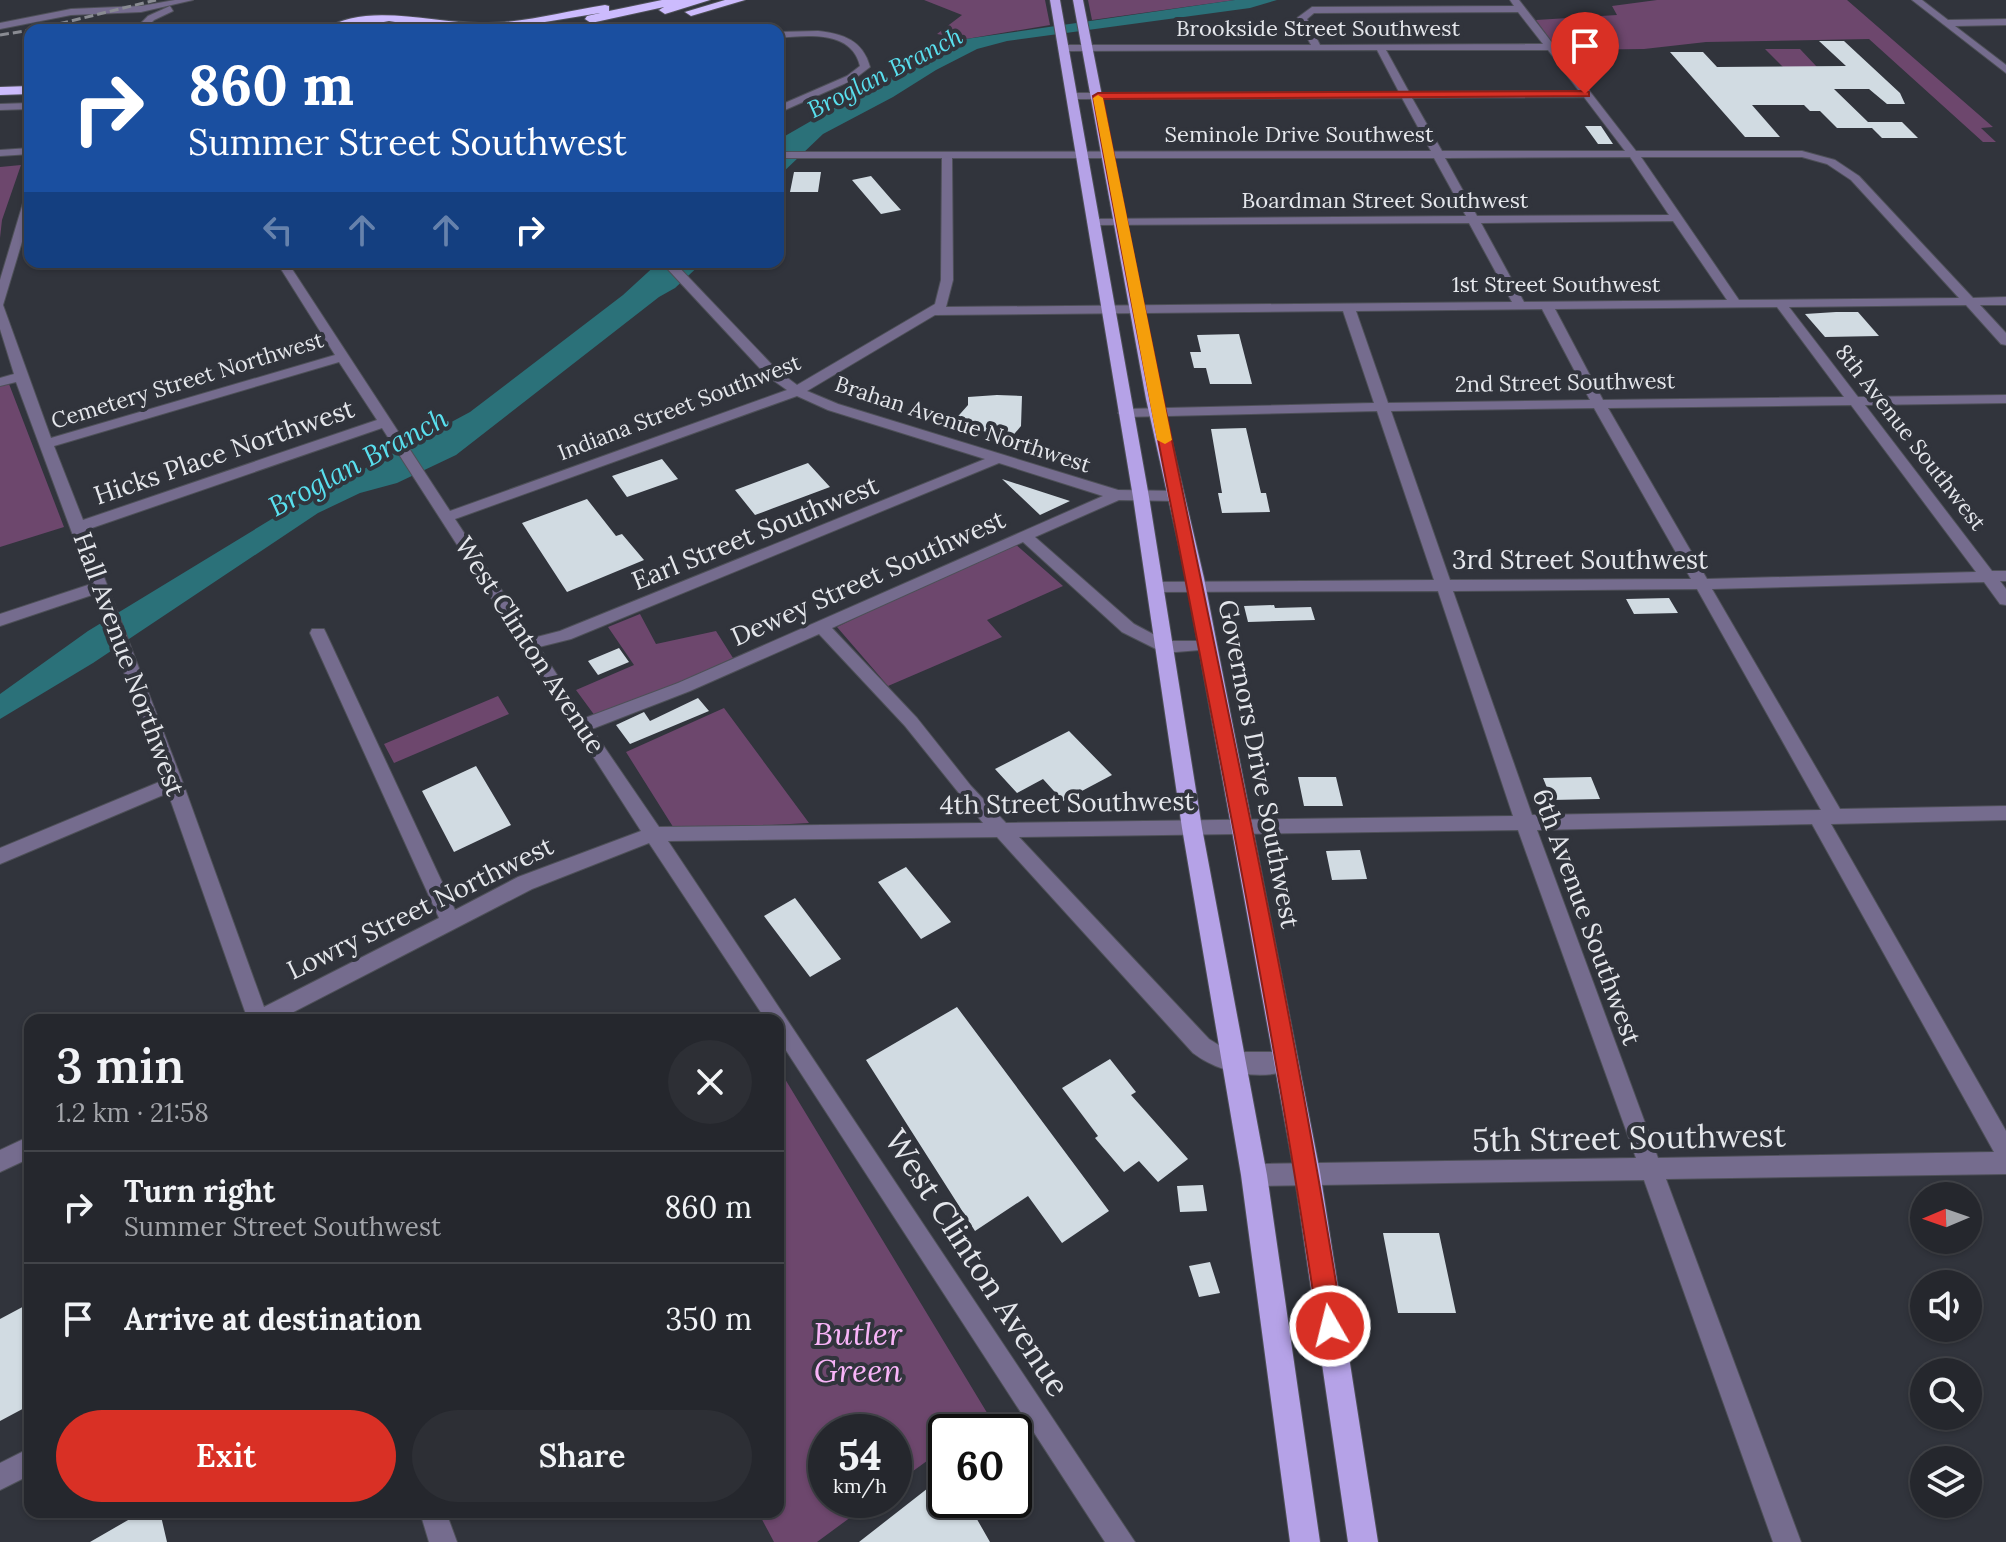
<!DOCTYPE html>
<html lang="en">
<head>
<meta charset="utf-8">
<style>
	:root { --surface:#25272d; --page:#2d2f35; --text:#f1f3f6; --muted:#a3a5aa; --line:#424449; --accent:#d93025 }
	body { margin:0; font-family:Lora,serif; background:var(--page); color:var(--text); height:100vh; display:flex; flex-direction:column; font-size:30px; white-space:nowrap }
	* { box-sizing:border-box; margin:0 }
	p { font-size:26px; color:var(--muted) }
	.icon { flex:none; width:44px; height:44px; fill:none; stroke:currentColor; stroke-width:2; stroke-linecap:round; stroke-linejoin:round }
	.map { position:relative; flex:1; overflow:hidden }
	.details { position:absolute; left:24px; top:1014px; width:760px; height:504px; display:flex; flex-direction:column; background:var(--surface); border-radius:16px; box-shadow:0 2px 6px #0004,0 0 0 2px var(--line) }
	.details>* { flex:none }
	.banner { position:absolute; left:24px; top:24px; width:760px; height:244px; border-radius:16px; box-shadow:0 2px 6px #0004,0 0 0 2px var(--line); background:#1a4fa0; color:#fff; overflow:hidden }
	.needle { width:52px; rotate:268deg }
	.fabs { position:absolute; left:1910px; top:1182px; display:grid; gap:16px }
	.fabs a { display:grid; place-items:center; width:72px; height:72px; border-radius:50%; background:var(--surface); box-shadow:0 2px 6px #0004,0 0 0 2px var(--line); font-size:40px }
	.speed { position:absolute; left:808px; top:1414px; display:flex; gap:16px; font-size:40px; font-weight:700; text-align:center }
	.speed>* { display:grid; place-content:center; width:104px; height:104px; border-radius:50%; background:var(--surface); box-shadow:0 2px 6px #0004,0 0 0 2px var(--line); line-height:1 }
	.speed small { font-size:20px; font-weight:400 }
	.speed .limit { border:4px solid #111; border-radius:12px; background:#fff; color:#111 }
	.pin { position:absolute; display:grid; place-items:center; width:68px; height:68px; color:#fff; margin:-82px -34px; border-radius:50% 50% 50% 0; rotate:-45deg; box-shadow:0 0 8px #0007 }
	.pin .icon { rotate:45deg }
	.me { position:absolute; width:88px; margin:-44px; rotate:352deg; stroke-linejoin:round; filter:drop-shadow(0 0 6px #0008) }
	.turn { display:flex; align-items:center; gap:28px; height:168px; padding:0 32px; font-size:36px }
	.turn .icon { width:104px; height:104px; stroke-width:2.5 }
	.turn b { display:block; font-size:56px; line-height:68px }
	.lanes { display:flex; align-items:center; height:76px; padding:0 32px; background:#0003; justify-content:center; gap:40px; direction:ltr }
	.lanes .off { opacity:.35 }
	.round { display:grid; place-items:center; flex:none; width:84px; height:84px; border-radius:42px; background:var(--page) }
	.head { display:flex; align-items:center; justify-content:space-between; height:136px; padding:0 32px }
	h1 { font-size:48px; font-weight:600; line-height:60px }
	.button { display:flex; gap:16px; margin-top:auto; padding:16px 32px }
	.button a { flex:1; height:92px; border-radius:48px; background:var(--accent); color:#fff; font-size:32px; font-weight:600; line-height:92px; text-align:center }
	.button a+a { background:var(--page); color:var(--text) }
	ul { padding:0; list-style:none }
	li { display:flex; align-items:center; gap:24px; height:112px; padding:0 32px; border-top:2px solid var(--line) }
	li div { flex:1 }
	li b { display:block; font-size:30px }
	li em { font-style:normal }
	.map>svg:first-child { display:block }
</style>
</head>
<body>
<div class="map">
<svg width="2006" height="1542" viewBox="0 0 2006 1542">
	<rect width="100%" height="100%" fill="#31343c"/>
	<path fill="#6d476d" d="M924 0H1045L1050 25 966 39 937 34 962 15Z
		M1088 0H1235L1092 20Z
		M1657 0H1847L1993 127 1981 128 1996 142H1983L1869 39 1706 42 1644 49 1558 50 1536 20 1617 15 1612 6Z
		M1765 49H1800L1817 67H1783Z
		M21 165 2 220 0 238V167Z
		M9 384 64 527 0 547V386Z
		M1013 542 1063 586 987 620 1002 637 888 686 837 627Z
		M640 614 656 644 716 631 733 658 598 720 576 690 634 665 608 627Z
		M498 696 509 714 394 763 384 744Z
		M724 708 809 823 675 830 626 752Z
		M785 1079 989 1416 966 1432H946V1447L894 1485V1432H826V1500H874L817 1542H774L758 1512H778V1083Z"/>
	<path fill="#2b7179" d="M1235 0H1277L1250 8 1007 41 977 49 936 70 893 97 823 134 778 177V140L926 55 966 39Z
		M659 262H703L675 288 659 297 456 455 397 483 360 493 318 513 93 663 0 719V694L88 631 280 514 470 412 623 295Z"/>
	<path fill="#d1dbe2" d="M1819 41H1844L1900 93 1905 104H1887L1869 89H1834L1868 122H1902L1918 138H1882L1872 128H1837L1820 111H1810L1804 105H1752L1780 137H1745L1670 52H1703L1717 67 1846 66Z
		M1585 126H1601L1613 144H1598Z
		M794 172H821L818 192H790Z
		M871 176 891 199 901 210 881 214 852 180Z
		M1836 312H1858L1879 336 1825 337 1805 314Z
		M1239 334 1252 384H1210L1206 368H1194L1190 352H1201L1197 335Z
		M997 395 1022 396 1021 426 1010 439 953 422 968 405V397Z
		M1246 428 1261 493H1266L1270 512 1222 513 1218 493H1222L1211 429Z
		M662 459 678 479 627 497 612 476Z
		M808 463 830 487 755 515 735 490Z
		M1002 479 1070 501 1040 515Z
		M587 499 616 536 622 534 644 560 567 592 522 523Z
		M1669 598 1678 613 1634 614 1626 599Z
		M1274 605 1275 608 1311 607 1315 620 1248 622 1244 606Z
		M619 648 629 662 598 675 588 661Z
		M698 698 709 711 630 744 616 725 644 712 650 721Z
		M1069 731 1112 775 1063 801 1043 779 1017 793 995 769Z
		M476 766 511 825 454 852 422 791Z
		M1298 777H1336L1343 806H1304Z
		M1591 777 1600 799 1552 800 1543 778Z
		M1360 850 1367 879 1332 880 1326 851Z
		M906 867 951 922 921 939 878 882Z
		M795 898 841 959 810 977 764 916Z
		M957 1007 1109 1211 1062 1243 1028 1196 975 1231 866 1060Z
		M1110 1059 1136 1092 1131 1095 1188 1159 1158 1182 1139 1161 1124 1172 1095 1138 1098 1136 1062 1088Z
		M1203 1185 1207 1211 1180 1212 1177 1186Z
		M1383 1233H1439L1456 1313H1398Z
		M1210 1262 1220 1293 1199 1297 1189 1266Z
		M30 1303V1405L0 1421V1319Z
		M946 1474V1500H966L990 1542H859Z
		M142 1512H160L167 1542H90Z"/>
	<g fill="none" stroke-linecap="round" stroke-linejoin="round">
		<g stroke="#4e5058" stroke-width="2">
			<path id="minor" d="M175 0H193L141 12 71 15 0 29V23L71 9 141 6Z
				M1510 0H1519L1636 151H1802L1835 160 1859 176 1973 298 2006 297V305H1980L2006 333V345L2001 344 1966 305 1789 307 1858 397 2006 395V403L1865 405 1992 571H2006V581H2000L2006 589V605L2000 604 1984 582 1712 589 1840 809 2006 806V820L1831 824 2006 1131V1174L1666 1179 1801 1542H1773L1644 1180 1254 1186 1246 1183 1243 1175 1246 1167 1254 1164 1636 1158 1518 830 1019 837 1209 1039 1230 1052H1286L1294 1055 1297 1062 1294 1069C1261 1081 1220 1074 1193 1053L997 837 668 841 1135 1542H1105L778 1038V1020H766L649 843 532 889 278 1020H248L168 793 0 864V848L164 780 95 594 0 626V614L91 584 16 382 0 386V378L14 374 0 329V280L26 193 30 192V215L3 305 51 438 335 355 281 269 270 262H311L292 269 450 511 787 390 767 376 661 262H674L777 370 797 385 935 304 941 280 942 158H778V152L1431 151 1402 98 1073 99 1068 96 1073 93 1399 92 1377 50 1065 51 1060 48 1065 45H1311L1297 18 1312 7 1514 6ZM1518 12 1543 44 1320 45 1307 19 1314 13ZM1386 50H1548L1579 91 1409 92ZM1584 97 1625 151H1442L1412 98ZM1630 157 1669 215 1477 216 1445 158ZM1641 157H1802L1827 164 1851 180 1959 298 1739 300ZM952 158H1434L1466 216 1093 219 1087 222 1093 225 1469 223 1512 302 946 307 953 280ZM1673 221 1727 300 1524 302 1481 223ZM1777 307 1844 397 1603 400 1555 309ZM1542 309 1590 400 1388 403 1356 311ZM1343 311 1374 403 1125 409 1118 413 1125 417 1377 411 1434 580 1155 582 1147 587 1155 592 1438 591 1513 816 1006 823 971 786 917 718 832 628 1023 542 1122 632 1164 653 1212 649 1214 645 1212 641H1166L1134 624 1035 537 1119 500 1177 501 1184 496 1177 491 1118 490 838 404 807 391 935 315ZM339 362 377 420 83 520 54 446ZM797 396 828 410 985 459 560 631 533 638 455 519ZM1851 405 1976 572 1707 579 1608 408ZM1594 408 1691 579 1450 580 1391 411ZM382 428 641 831 518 877 455 910 326 633 324 629H312L310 633 439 918 264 1007 183 783 86 530ZM999 463 1103 496 678 683 585 718 539 647 571 639ZM1697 589 1821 810 1532 815 1453 591ZM819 634 905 726 983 823 659 827 592 729 690 691ZM1812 824 1994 1152 1658 1158 1537 830Z
				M1912 0H1922L1948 20 2006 19V25L1955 26 2006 65V73Z
				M170 6 173 11 154 20 144 30H134L148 16Z
				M818 31C843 34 863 40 870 67L853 80 778 113V106L847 76 860 66C852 30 807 35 778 38V32Z
				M30 103V109L0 110V104Z
				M30 148V154L0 156V150Z
				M30 1136V1158L0 1172V1150Z
				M30 1448V1475L0 1490V1463Z
				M420 1512H446L457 1542H429Z"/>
		</g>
		<g stroke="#4e5058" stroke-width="2">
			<path id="major" d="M1050 0H1060L1149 497 1202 828 1267 1175 1320 1542H1290L1241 1175 1182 828 1133 497Z
				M1073 0H1083L1162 399 1204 578 1320 1172 1378 1542H1348L1294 1172 1186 578 1146 399Z"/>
		</g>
		<g stroke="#4e5058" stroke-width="2">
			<path id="highway" d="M662 0H710L665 14 659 10 664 7 591 23 585 19 587 16 600 13 495 30H444L389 21 342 30H324C365 0 439 25 488 23 527 22 567 11 605 5L609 6V11Z
				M725 0H745L691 16 685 12Z
				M30 86V94L0 95V87Z"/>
		</g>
		<use href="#minor" fill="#756c8e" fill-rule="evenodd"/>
		<use href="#major" fill="#b5a2e7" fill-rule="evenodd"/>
		<use href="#highway" fill="#ccbbfd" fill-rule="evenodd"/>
		<path stroke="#898b92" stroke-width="3" stroke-dasharray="9 4" stroke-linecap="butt" d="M34 30 156 0
			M0 35 43 28"/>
	</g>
	<path fill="#d93025" stroke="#8d1f18" stroke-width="2" d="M1585 91 1589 92V96L1103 99C1182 508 1278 914 1343 1326L1339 1335 1330 1339 1321 1335 1318 1326C1258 914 1167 506 1093 96L1098 93Z"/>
	<path fill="#f59e0b" d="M1098 95 1103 98 1172 440 1165 444 1157 440 1093 98Z"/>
	<g text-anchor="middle" stroke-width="8" stroke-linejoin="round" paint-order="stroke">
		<g font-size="22" fill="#e4e6eb" stroke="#31343c">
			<text x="1318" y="36">Brookside Street Southwest</text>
			<text x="1299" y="142">Seminole Drive Southwest</text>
			<text x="1385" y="208">Boardman Street Southwest</text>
			<text x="1556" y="292">1st Street Southwest</text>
			<text transform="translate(187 380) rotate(-17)" y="8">Cemetery Street Northwest</text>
			<text transform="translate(1565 382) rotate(-1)" y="8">2nd Street Southwest</text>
			<text transform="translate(679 407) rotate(-21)" y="8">Indiana Street Southwest</text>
			<text transform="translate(963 424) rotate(18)" y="8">Brahan Avenue Northwest</text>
			<text transform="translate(1911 437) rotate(52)" y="8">8th Avenue Southwest</text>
		</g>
		<g font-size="24" font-style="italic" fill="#59dfee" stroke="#31343c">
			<text transform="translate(885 73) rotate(-27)" y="8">Broglan Branch</text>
		</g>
		<g font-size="26" fill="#e4e6eb" stroke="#31343c">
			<text transform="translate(224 452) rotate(-19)" y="9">Hicks Place Northwest</text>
			<text transform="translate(755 533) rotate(-22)" y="9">Earl Street Southwest</text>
			<text x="1580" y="569">3rd Street Southwest</text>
			<text transform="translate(868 578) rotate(-24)" y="9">Dewey Street Southwest</text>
			<text transform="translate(530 645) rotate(57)" y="9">West Clinton Avenue</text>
			<text transform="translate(129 664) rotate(70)" y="9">Hall Avenue Northwest</text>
			<text transform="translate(1259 764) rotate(79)" y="9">Governors Drive Southwest</text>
			<text transform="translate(1067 803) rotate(-1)" y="9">4th Street Southwest</text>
			<text transform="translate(420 908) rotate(-26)" y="9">Lowry Street Northwest</text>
			<text transform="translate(1587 917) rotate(70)" y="9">6th Avenue Southwest</text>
		</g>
		<g font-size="28" font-style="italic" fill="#59dfee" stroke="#31343c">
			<text transform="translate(358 462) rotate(-28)" y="10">Broglan Branch</text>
		</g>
		<g font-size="32" fill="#e4e6eb" stroke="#31343c">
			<text transform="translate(1629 1138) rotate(-1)" y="11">5th Street Southwest</text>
			<text transform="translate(977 1263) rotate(57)" y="11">West Clinton Avenue</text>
		</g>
		<g font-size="32" font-style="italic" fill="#f8b4f8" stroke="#31343c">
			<text x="858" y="1345">Butler<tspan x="858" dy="37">Green</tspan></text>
		</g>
	</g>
</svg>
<div class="fabs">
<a><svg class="needle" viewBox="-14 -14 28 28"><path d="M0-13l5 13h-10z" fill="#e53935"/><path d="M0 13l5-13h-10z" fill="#a3a5aa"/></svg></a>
<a><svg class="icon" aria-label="sound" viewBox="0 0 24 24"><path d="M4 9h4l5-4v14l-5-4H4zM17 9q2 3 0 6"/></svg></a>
<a><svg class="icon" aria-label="search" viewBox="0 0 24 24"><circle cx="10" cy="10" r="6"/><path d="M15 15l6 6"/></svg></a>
<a><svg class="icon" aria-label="layers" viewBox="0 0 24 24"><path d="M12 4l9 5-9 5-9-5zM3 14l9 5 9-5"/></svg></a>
</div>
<div class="speed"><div>54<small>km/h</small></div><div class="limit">60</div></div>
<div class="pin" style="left:1585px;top:94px;background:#d93025"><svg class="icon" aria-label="arrive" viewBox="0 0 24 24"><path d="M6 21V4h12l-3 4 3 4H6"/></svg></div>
<svg class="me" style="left:1330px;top:1326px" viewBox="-20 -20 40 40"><circle r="17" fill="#d93025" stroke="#fff" stroke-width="3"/><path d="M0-11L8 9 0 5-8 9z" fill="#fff"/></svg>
<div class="banner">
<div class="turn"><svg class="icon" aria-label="right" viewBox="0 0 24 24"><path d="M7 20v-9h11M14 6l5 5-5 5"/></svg><div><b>860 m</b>Summer Street Southwest</div></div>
<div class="lanes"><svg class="icon off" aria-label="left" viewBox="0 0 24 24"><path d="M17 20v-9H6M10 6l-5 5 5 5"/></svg><svg class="icon off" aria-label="ahead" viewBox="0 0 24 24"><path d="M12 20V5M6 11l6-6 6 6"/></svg><svg class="icon off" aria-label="ahead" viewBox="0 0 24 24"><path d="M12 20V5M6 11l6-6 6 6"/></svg><svg class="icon" aria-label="right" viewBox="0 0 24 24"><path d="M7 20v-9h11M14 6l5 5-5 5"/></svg></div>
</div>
<section class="details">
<div class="head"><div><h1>3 min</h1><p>1.2 km · 21:58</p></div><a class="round"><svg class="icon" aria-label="close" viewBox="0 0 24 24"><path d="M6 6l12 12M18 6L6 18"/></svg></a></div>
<ul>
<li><svg class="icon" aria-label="right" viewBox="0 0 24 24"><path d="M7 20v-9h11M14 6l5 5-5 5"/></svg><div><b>Turn right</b><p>Summer Street Southwest</p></div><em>860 m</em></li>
<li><svg class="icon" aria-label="arrive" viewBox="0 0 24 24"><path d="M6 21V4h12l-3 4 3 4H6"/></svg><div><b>Arrive at destination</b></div><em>350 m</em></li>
</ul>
<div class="button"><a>Exit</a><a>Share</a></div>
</section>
</div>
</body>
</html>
